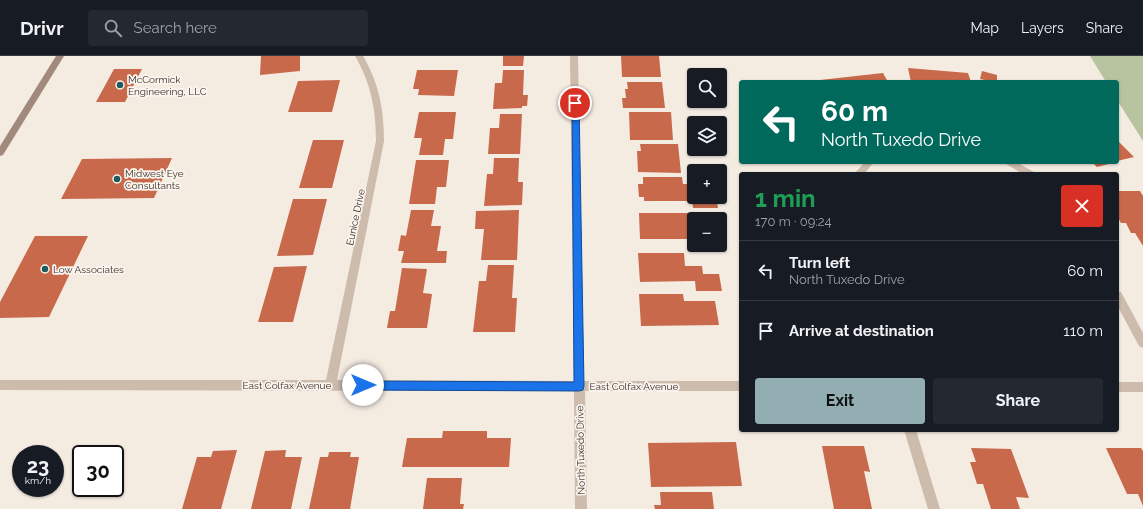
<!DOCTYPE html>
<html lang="en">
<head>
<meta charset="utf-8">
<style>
	:root { --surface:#171b24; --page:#242831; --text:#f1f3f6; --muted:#9ea1a6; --line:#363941; --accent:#92aeb2 }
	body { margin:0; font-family:Raleway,sans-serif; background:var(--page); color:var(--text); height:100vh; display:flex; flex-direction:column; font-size:15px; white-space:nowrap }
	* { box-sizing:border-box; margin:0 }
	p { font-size:13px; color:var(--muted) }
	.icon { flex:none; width:22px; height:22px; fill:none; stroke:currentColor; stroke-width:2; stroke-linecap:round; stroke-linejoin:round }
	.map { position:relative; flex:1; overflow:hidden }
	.panel { position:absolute; left:739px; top:116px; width:380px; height:260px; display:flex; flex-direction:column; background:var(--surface); border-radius:4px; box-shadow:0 1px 3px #0004 }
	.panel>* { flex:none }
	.guide { position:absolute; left:739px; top:24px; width:380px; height:84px; border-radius:4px; box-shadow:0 1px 3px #0004; background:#00695c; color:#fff; overflow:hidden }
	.fabs { position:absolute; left:687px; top:12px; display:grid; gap:8px }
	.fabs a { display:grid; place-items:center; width:40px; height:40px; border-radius:4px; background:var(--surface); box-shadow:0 1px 3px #0004; font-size:20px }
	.speed { position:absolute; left:12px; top:389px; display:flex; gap:8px; font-size:20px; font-weight:700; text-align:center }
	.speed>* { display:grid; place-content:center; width:52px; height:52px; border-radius:50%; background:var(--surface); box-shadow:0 1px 3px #0004; line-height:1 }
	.speed small { font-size:10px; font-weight:400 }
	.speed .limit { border:2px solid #111; border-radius:6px; background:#fff; color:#111 }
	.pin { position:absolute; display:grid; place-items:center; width:34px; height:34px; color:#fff; margin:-17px; border:2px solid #fff; border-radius:50%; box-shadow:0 1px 4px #0007 }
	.me { position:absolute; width:44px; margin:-22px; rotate:90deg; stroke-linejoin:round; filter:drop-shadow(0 0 3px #0008) }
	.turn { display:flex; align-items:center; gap:14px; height:84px; padding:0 16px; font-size:18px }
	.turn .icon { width:52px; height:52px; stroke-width:2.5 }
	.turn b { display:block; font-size:28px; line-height:34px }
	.round { display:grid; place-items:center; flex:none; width:42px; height:42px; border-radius:4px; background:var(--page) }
	.head { display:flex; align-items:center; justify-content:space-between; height:68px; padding:0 16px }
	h1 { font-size:24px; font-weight:700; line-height:30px; color:#1e9e55 }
	.button { display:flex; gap:8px; margin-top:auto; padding:8px 16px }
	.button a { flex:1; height:46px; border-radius:4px; background:var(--accent); color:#111; font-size:16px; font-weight:700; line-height:46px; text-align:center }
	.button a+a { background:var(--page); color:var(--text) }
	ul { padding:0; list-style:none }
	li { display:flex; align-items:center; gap:12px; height:60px; padding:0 16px; border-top:1px solid var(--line) }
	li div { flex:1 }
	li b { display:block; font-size:15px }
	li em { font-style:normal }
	header { display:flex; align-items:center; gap:24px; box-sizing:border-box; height:56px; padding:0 20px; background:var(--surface); border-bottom:1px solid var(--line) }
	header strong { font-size:19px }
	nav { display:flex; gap:22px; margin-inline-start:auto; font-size:14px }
	.search { width:280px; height:36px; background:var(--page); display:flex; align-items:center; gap:10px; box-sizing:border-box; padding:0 14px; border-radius:4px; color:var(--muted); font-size:15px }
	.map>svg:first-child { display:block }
</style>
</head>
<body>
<header>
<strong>Drivr</strong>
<div class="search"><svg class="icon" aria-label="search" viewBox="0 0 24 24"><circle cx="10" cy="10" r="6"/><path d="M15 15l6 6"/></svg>Search here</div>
<nav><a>Map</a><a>Layers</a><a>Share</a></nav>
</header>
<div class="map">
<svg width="1143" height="453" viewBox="0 0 1143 453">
	<rect width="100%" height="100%" fill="#f4ebe1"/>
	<path fill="#b8c4a0" d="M1090 0H1143V85L1117 44V26H1106Z"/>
	<path fill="#c8694b" d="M261 0H300V15L260 19Z
		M503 0H524L523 10H503Z
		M621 0H659L661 21H622Z
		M908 12 968 17 971 26H911Z
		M114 13H142L125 46H96Z
		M417 14H458L454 40 418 39 419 33H413Z
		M503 14H524L523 39H528L527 50H522V52L493 53 495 27H502Z
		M982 15 997 19V24L1004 26H985V24L980 23Z
		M883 17 888 26H812L811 25Z
		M340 24 332 56H288L298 25Z
		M627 26H662L665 52H623L622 42H626L625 33H628Z
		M419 56H456L453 83H445L443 99H419L422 82H414Z
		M629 56H671L673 84H630Z
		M500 58H522L520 98H488L490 72H499Z
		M313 84H344L332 132H299Z
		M1117 84 1134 101 1117 105Z
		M640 88H678L681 117 638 116 637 95H641Z
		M172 102 154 142 61 143 82 103Z
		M494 102H519L518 126H523L522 149 484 150 487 118H493Z
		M416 104H449L446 131H437L435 148H409Z
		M1092 106H1113V107L1097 111Z
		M643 121H682L683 128H694V141H716L718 152H693L692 145H644V141H639L638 128H643Z
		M1117 135H1140L1143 140V190L1135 177H1131L1126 167H1121L1117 160Z
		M293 143H327L313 199 277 200Z
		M411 154H434L431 170H441L437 195H447L446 207H401L404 195H398L401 179 406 180Z
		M519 154 517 204H481L484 173H475L476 155Z
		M639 157H694V183H640Z
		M35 180H88L49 261 0 262V246Z
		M694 189H721V193H694Z
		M638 197H684L685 210H702L703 218H719L722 235H696L695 225 640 226Z
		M488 209H514L512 242H517L515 276H473L479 225H486Z
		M307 210 293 266H258L274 211Z
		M402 212 427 213 423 237 432 238 427 272H387L390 255H395Z
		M639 238H683L684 245H715L719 269 641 270Z
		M443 375H487V382H511L509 411H402L407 382H442Z
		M736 386 742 430 651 431 648 387Z
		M822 390H864L870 416 864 415 872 453H834Z
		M971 392 1011 393 1029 442 1016 441 1020 453H991L983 428H977L970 406H976Z
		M1106 392H1141L1143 395V450L1138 438H1127Z
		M237 394 221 453H182L197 401H211L213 395Z
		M286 394 285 401H302L291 453H251L265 395Z
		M329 396H351L350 401H359L350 453H309L320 401H328Z
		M427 422H462L460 448H464L463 453H423Z
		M660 436H712L714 453H655L654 449H661Z"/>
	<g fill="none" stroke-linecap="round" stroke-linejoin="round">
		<path fill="#cdbbac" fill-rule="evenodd" d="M355 0H363C379 27 384 54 384 85L337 324 574 325 570 0H578L584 325H741V335H585L587 453H575L574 335 0 334V324H326L376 85C376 54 371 27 355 0Z
			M865 106H874L864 118H854Z
			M1005 106H1016L1034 116 1035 118H1023L1006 108Z
			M1117 235 1121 236 1143 277V292L1139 290 1117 249Z
			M1117 326H1143V336H1117Z
			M904 374H916L940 453H928Z"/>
		<path fill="#a18a7d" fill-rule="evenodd" d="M56 0H64L3 99 0 100V90Z"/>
	</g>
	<path fill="#1a73e8" stroke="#114b97" d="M572 45H578L579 47 584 330 583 334 579 335 363 334 359 333 358 329 359 326 363 325 574 326Z"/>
	<g fill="#1f5a5e" stroke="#fbf5ee" stroke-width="1.5">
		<circle cx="120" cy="29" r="4"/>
		<circle cx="117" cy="123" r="4"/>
		<circle cx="45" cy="213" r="4"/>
	</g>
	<g text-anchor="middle" stroke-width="3.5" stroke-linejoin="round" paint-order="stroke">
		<g font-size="10" fill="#3b302b" stroke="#fbf5ee" text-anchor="start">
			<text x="128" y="27">McCormick<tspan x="128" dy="12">Engineering, LLC</tspan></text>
			<text x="125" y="121">Midwest Eye<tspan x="125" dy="12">Consultants</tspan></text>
			<text x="53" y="217">Low Associates</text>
		</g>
		<g font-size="10" fill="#3b302b" stroke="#fbf5ee">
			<text transform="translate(355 161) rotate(-78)" y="4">Eunice Drive</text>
			<text x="287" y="333">East Colfax Avenue</text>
			<text x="634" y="334">East Colfax Avenue</text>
			<text transform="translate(580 394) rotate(-91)" y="4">North Tuxedo Drive</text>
		</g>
	</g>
</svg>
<div class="fabs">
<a><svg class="icon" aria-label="search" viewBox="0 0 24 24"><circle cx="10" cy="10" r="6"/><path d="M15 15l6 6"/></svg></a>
<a><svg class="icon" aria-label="layers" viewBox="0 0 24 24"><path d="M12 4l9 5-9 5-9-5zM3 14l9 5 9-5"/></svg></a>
<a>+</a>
<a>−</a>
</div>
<div class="speed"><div>23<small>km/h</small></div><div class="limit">30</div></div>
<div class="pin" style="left:575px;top:47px;background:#d93025"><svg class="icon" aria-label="arrive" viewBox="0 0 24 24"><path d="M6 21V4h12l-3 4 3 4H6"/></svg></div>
<svg class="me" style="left:363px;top:329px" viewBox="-20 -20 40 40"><circle r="19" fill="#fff"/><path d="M0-13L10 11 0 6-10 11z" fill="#1a73e8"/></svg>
<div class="guide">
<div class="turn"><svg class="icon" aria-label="left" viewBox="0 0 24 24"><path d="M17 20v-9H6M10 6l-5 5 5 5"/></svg><div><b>60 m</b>North Tuxedo Drive</div></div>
</div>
<section class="panel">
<div class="head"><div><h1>1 min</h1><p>170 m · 09:24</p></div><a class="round" style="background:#d93025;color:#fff"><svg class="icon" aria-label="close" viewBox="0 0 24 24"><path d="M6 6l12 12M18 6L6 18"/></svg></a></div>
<ul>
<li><svg class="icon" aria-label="left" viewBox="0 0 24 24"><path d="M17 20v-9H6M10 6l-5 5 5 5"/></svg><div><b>Turn left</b><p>North Tuxedo Drive</p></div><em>60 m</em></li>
<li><svg class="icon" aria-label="arrive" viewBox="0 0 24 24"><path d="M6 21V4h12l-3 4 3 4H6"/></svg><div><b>Arrive at destination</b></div><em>110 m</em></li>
</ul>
<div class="button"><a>Exit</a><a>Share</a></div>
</section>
</div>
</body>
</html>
